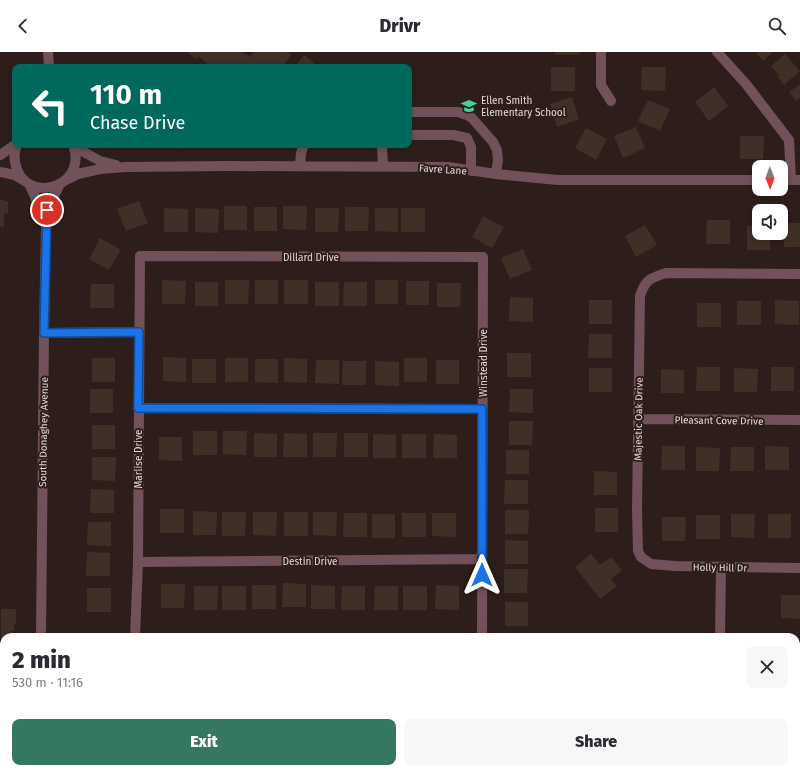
<!DOCTYPE html>
<html lang="en">
<head>
<meta charset="utf-8">
<style>
	:root { --surface:#fff; --page:#f7f7f7; --text:#2b2b33; --muted:#7c7c81; --accent:#367764 }
	body { margin:0; font-family:"Fira Sans",sans-serif; background:var(--page); color:var(--text); height:100vh; display:flex; flex-direction:column; font-size:15px; white-space:nowrap }
	* { box-sizing:border-box; margin:0 }
	p { font-size:13px; color:var(--muted) }
	.icon { flex:none; width:22px; height:22px; fill:none; stroke:currentColor; stroke-width:2; stroke-linecap:round; stroke-linejoin:round }
	.map { position:relative; flex:1; overflow:hidden }
	.details { position:absolute; left:0px; top:581px; width:800px; height:140px; display:flex; flex-direction:column; background:var(--surface); border-radius:12px 12px 0 0; box-shadow:0 2px 6px #0003 }
	.details>* { flex:none }
	.top-card { position:absolute; left:12px; top:12px; width:400px; height:84px; border-radius:8px; box-shadow:0 2px 6px #0003; background:#00695c; color:#fff; overflow:hidden }
	.needle { width:26px; rotate:179deg }
	.controls { position:absolute; left:752px; top:108px; display:grid; gap:8px }
	.controls a { display:grid; place-items:center; width:36px; height:36px; border-radius:8px; background:var(--surface); box-shadow:0 2px 6px #0003; font-size:20px }
	.pin { position:absolute; display:grid; place-items:center; width:34px; height:34px; color:#fff; margin:-17px; border:2px solid #fff; border-radius:50%; box-shadow:0 1px 4px #0007 }
	.me { position:absolute; width:44px; margin:-22px; rotate:0deg; stroke-linejoin:round; filter:drop-shadow(0 0 3px #0008) }
	.turn { display:flex; align-items:center; gap:14px; height:84px; padding:0 12px; font-size:18px }
	.turn .icon { width:52px; height:52px; stroke-width:2.5 }
	.turn b { display:block; font-size:28px; line-height:34px }
	.round { display:grid; place-items:center; flex:none; width:42px; height:42px; border-radius:8px; background:var(--page) }
	.headline { display:flex; align-items:center; justify-content:space-between; height:68px; padding:0 12px }
	h1 { font-size:24px; font-weight:800; line-height:30px }
	.cta { display:flex; gap:8px; margin-top:auto; padding:8px 12px }
	.cta a { flex:1; height:46px; border-radius:8px; background:var(--accent); color:#fff; font-size:16px; font-weight:800; line-height:46px; text-align:center }
	.cta a+a { background:var(--page); color:var(--text) }
	header { display:flex; justify-content:space-between; align-items:center; height:52px; padding:0 12px; background:var(--surface); font-size:18px; font-weight:800 }
	.map>svg:first-child { display:block }
</style>
</head>
<body>
<header><svg class="icon" aria-label="back" viewBox="0 0 24 24"><path d="M15 5l-7 7 7 7"/></svg>Drivr<svg class="icon" aria-label="search" viewBox="0 0 24 24"><circle cx="10" cy="10" r="6"/><path d="M15 15l6 6"/></svg></header>
<div class="map">
<svg width="800" height="721" viewBox="0 0 800 721">
	<rect width="100%" height="100%" fill="#2e1e1b"/>
	<path fill="#3e3026" d="M187 0H243L250 5 254 0H288L291 3 282 15H212L198 4 196 7Z
		M555 0H579V3H555Z
		M758 0H773L763 9 756 1Z
		M785 2 800 19 784 33 777 24 779 23 771 14Z
		M304 3 319 15H295Z
		M551 15H575V39H551Z
		M642 15H666L665 39 641 38Z
		M800 32V48L799 46 796 49 789 40Z
		M714 35 728 54 709 69 695 50Z
		M572 45 579 67 557 75 550 52Z
		M648 48 670 57 660 79 638 69Z
		M636 75 645 96 623 106 614 84Z
		M586 76 607 87 596 108 575 96Z
		M740 84H764L763 107H740Z
		M0 148H4V149H8V161H4V175H0Z
		M139 149 148 171 126 179 117 157Z
		M224 154H247V178H224Z
		M283 154H307L306 178 283 177Z
		M254 155H277V179H254Z
		M345 155H369L368 179H345Z
		M164 156 188 157V180H164Z
		M195 156 219 157 218 181 195 180Z
		M315 156H339L338 180H315Z
		M375 156H398V180L375 179Z
		M401 156H425V180H401Z
		M483 164 504 175 492 196 472 185Z
		M707 168H730V192H706Z
		M784 171H800V195H784Z
		M645 173 657 193 636 205 625 184Z
		M747 174H759V181H770V198H747Z
		M100 186 121 198 109 218 89 207Z
		M523 197 532 218 510 227 501 206Z
		M162 228 186 229 185 252H162Z
		M225 228H249L248 252H225Z
		M255 228H278V252H255Z
		M284 228H308V252H284Z
		M375 228H398V252H375Z
		M406 229H429V253H406Z
		M195 230H218V254H195Z
		M315 230H339V254H315Z
		M344 230H367V254H343Z
		M437 231H461L460 255H437Z
		M91 232H114V256H90Z
		M510 245 533 246V270L509 269Z
		M589 248H612V272H589Z
		M775 248 799 249V273L775 272Z
		M737 249H761V273H737Z
		M697 251H721V275H697Z
		M589 282H612V306H588Z
		M507 301H531V325H507Z
		M163 305 186 306V330L163 329Z
		M92 306H115V330H92Z
		M225 306H248V330H225Z
		M284 306 307 307V331L284 330Z
		M404 306H427V330H404Z
		M192 307H216V331H192Z
		M255 307H278V331L255 330Z
		M316 308H339V332L315 331Z
		M436 308H459V332H436Z
		M343 309H366V333H342Z
		M375 309 399 310V334L375 333Z
		M697 315H720V339H696Z
		M771 315H794V339H771Z
		M589 316H612V340H589Z
		M734 316 758 317 757 340H734Z
		M661 317 684 318V341H661Z
		M90 337H113V361H90Z
		M510 337H533V361L509 360Z
		M509 369H533L532 393H509Z
		M92 373H115V397H92Z
		M193 379H217V403H193Z
		M223 379H247L246 403 223 402Z
		M254 381 277 382V405H254Z
		M284 381 307 382V405H283Z
		M313 381H337L336 405H313Z
		M344 381H368V405H344Z
		M373 382 396 383V406H373Z
		M402 382H426V406H402Z
		M434 382 457 383V406H433Z
		M159 385H182V409L159 408Z
		M662 394H685V418H661Z
		M765 394 789 395V418H765Z
		M696 395 720 396 719 419H696Z
		M731 395H754V419H730Z
		M506 398H529V422H506Z
		M92 405H116L115 429 92 428Z
		M594 419 617 420V443H594Z
		M505 428H528V452H504Z
		M91 437 114 438V461H90Z
		M595 456H618V480H595Z
		M160 457H184V481H160Z
		M505 458H529L528 482H505Z
		M193 459 217 460 216 483H193Z
		M222 460H246L245 484H222Z
		M253 460H277L276 484 253 483Z
		M284 460H308V484H284Z
		M313 460H337L336 484 313 483Z
		M344 461H367V485H343Z
		M402 461H426V485H402Z
		M432 461H456V485L432 484Z
		M372 462H395V486H372Z
		M731 462H755L754 486 731 485Z
		M768 462H791V486H768Z
		M696 463H720V487H696Z
		M662 465H686L685 489H662Z
		M88 470H111V494L87 493Z
		M505 488 528 489V512H505Z
		M87 500 110 501V524H86Z
		M591 502 600 513 611 505 622 518 611 527 617 534 600 547 575 515Z
		M504 517H528L527 541H504Z
		M283 531 306 532V555H282Z
		M161 532H185L184 556H161Z
		M252 533H276V557H252Z
		M311 533 335 534V557H311Z
		M436 533 459 534V558L435 557Z
		M194 534H218L217 558H194Z
		M222 534H246V558H222Z
		M342 534H365V558H341Z
		M375 534H398V558H374Z
		M403 534H427V558H403Z
		M87 536H111V560H87Z
		M781 543H800V567L781 566Z
		M505 550H528V574H505Z
		M1 557H16V572H14V579H11V585H4V587H1Z
		M0 636H4V663H0Z
		M0 702H3V721H0Z"/>
	<g fill="none" stroke-linecap="round" stroke-linejoin="round">
		<path stroke="#72515a" stroke-width="10" d="M48 0 49 15
			M601 0V33L611 49
			M717 0 746 32 789 88 791 128
			M409 60H458L467 63 472 66 493 90 497 98 498 108 496 122
			M409 83H453L467 86 471 95V119
			M17 93C13 102 14 111 18 120 34 152 88 132 73 93
			M75 93 82 99 100 109 116 113
			M382 93 383 115
			M0 103 15 93
			M300 114 301 101 304 93
			M0 120 15 123 23 128
			M781 128H800
			M64 129 78 122 100 117 126 115 227 114 448 115 496 122 558 128H759
			M29 132 34 142 45 172
			M800 222 666 221C650 226 645 228 640 244L637 457 638 499 641 505 651 512 675 514 800 516
			M44 281 139 280
			M138 356 482 357
			M638 367 800 368
			M138 510 482 507
			M41 585 44 281 46 176 47 158 60 132
			M135 585 138 510 140 204 483 205 482 585
			M720 585 721 515
			M796 664H800
			M0 682H4
			M35 721V717
			M718 721V717"/>
	</g>
	<g fill="none" stroke-linecap="round" stroke-linejoin="round">
		<g stroke="#114b97" stroke-width="10">
			<path id="route" d="M47 158 44 281 139 280 138 356 482 357V523"/>
		</g>
		<use href="#route" stroke="#1a73e8" stroke-width="7"/>
	</g>
	<defs>
		<g id="school-bare" transform="scale(1.2)"><path d="M0-5L7-2L0 1L-7-2ZM-4 1L0 2.5L4 1V4Q0 6-4 4Z" fill="#43d4a0" stroke="#2e1e1b" stroke-width="2.5" paint-order="stroke"/></g>
	</defs>
	<g fill-rule="evenodd">
		<use href="#school-bare" x="469" y="54"/>
	</g>
	<g text-anchor="middle" stroke-width="4" stroke-linejoin="round" paint-order="stroke">
		<g font-size="10" fill="#e5d9d8" stroke="#2e1e1b" text-anchor="start">
			<text x="481" y="52">Ellen Smith<tspan x="481" dy="12">Elementary School</tspan></text>
		</g>
		<g font-size="10" fill="#e5d9d8" stroke="#2e1e1b">
			<text transform="translate(443 117) rotate(4)" y="4">Favre Lane</text>
			<text x="311" y="209">Dillard Drive</text>
			<text transform="translate(483 311) rotate(-90)" y="4">Winstead Drive</text>
			<text transform="translate(638 367) rotate(-89)" y="4">Majestic Oak Drive</text>
			<text transform="translate(719 368) rotate(1)" y="4">Pleasant Cove Drive</text>
			<text transform="translate(43 380) rotate(-89)" y="4">South Donaghey Avenue</text>
			<text transform="translate(138 407) rotate(-90)" y="4">Marlise Drive</text>
			<text x="310" y="513">Destin Drive</text>
			<text transform="translate(720 515) rotate(1)" y="4">Holly Hill Dr</text>
		</g>
	</g>
</svg>
<div class="controls">
<a><svg class="needle" viewBox="-14 -14 28 28"><path d="M0-13l5 13h-10z" fill="#e53935"/><path d="M0 13l5-13h-10z" fill="#7c7c81"/></svg></a>
<a><svg class="icon" aria-label="sound" viewBox="0 0 24 24"><path d="M4 9h4l5-4v14l-5-4H4zM17 9q2 3 0 6"/></svg></a>
</div>
<div class="pin" style="left:47px;top:158px;background:#d93025"><svg class="icon" aria-label="arrive" viewBox="0 0 24 24"><path d="M6 21V4h12l-3 4 3 4H6"/></svg></div>
<svg class="me" style="left:482px;top:523px" viewBox="-20 -20 40 40"><path d="M0-17L14 15 0 8-14 15z" fill="#1a73e8" stroke="#fff" stroke-width="4"/></svg>
<div class="top-card">
<div class="turn"><svg class="icon" aria-label="left" viewBox="0 0 24 24"><path d="M17 20v-9H6M10 6l-5 5 5 5"/></svg><div><b>110 m</b>Chase Drive</div></div>
</div>
<section class="details">
<div class="headline"><div><h1>2 min</h1><p>530 m · 11:16</p></div><a class="round"><svg class="icon" aria-label="close" viewBox="0 0 24 24"><path d="M6 6l12 12M18 6L6 18"/></svg></a></div>
<div class="cta"><a>Exit</a><a>Share</a></div>
</section>
</div>
</body>
</html>
